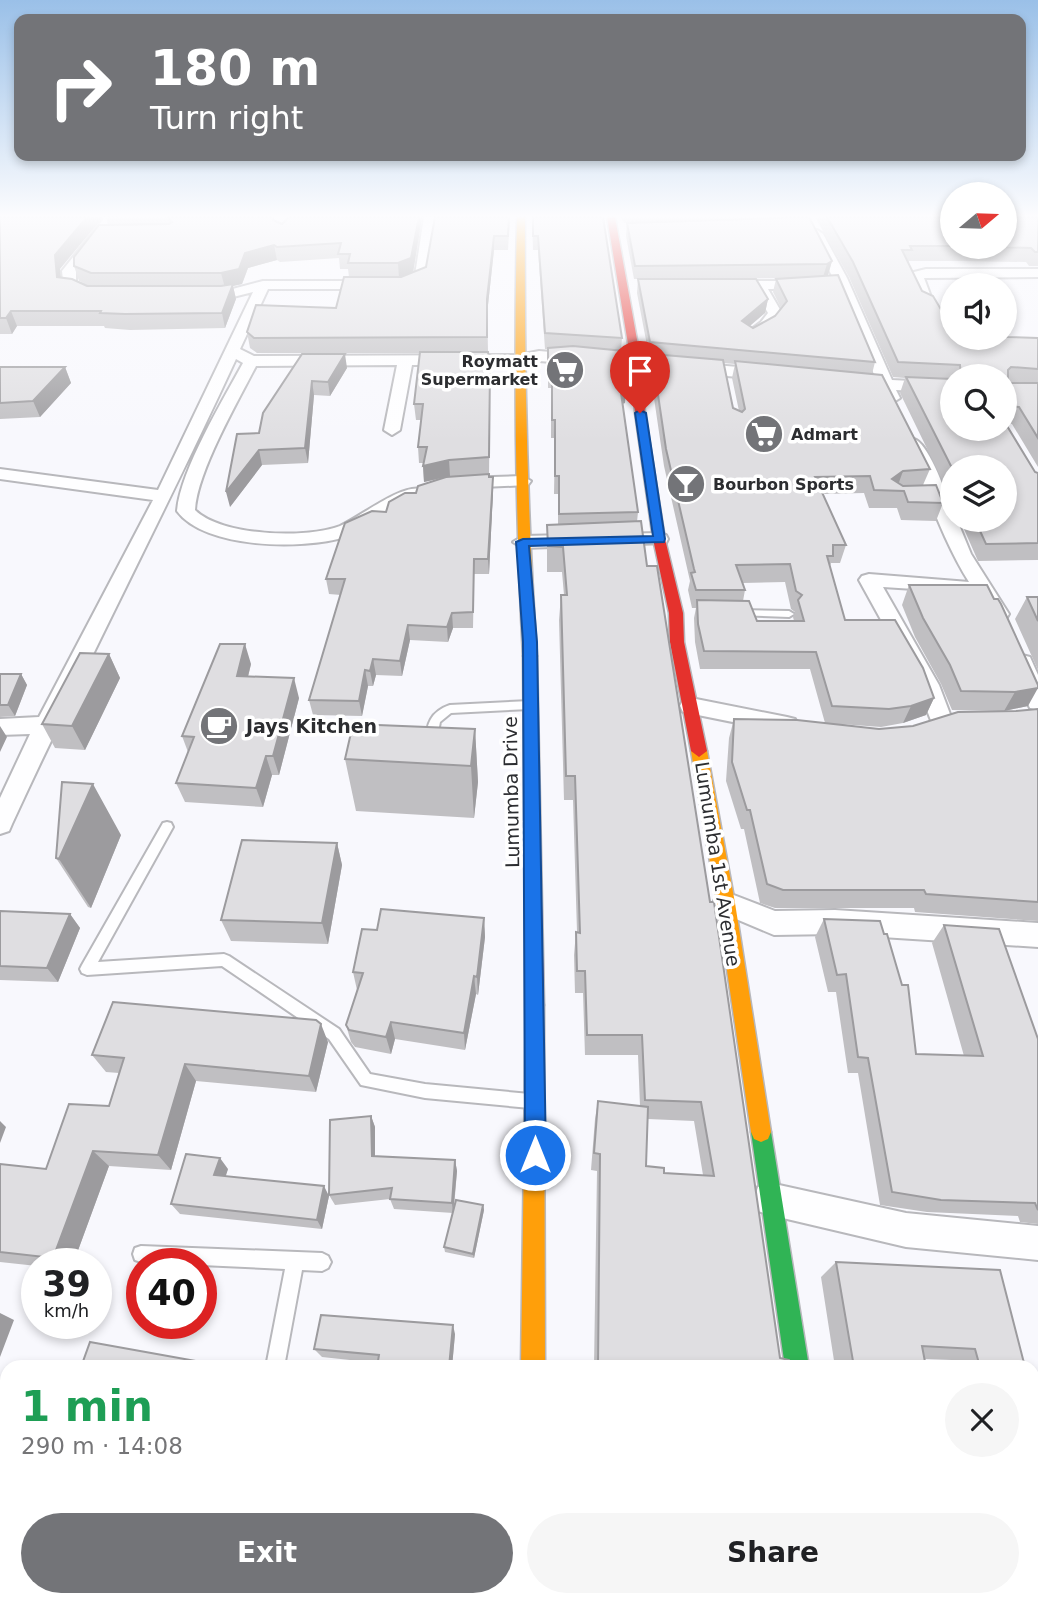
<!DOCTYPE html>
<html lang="en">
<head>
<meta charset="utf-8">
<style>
	:root { --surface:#fff; --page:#f6f6f6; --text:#202124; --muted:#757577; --accent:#737478 }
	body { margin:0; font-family:"DejaVu Sans",sans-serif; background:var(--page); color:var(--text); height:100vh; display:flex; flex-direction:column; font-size:26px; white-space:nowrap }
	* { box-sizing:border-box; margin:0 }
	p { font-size:23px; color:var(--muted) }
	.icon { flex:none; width:38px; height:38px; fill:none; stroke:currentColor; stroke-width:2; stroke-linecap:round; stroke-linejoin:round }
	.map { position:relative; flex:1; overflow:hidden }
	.drawer { position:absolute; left:0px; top:1360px; width:1040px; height:247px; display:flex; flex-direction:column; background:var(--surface); border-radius:21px 21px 0 0; box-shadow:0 4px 10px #0003 }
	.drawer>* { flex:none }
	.hud { position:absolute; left:14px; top:14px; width:1012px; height:147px; border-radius:14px; box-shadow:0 4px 10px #0003; background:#737478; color:#fff; overflow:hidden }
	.needle { width:46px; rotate:71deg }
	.buttons { position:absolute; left:940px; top:182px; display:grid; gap:14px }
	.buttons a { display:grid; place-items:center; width:77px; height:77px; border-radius:50%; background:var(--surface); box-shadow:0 4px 10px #0003; font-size:35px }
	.speed { position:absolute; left:21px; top:1248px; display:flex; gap:14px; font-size:35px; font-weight:700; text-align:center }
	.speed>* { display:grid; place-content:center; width:91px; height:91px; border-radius:50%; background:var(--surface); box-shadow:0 4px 10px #0003; line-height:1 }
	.speed small { font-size:18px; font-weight:400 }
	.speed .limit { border:10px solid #d22; background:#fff; color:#111 }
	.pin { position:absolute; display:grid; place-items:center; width:60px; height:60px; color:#fff; margin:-72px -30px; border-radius:50% 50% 50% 0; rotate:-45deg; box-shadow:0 0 7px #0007 }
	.pin .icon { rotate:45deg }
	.me { position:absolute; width:77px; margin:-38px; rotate:0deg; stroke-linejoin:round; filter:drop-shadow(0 0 5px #0008) }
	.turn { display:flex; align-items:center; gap:24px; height:147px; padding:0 21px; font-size:32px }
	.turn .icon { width:91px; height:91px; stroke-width:2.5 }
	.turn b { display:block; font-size:49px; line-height:60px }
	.round { display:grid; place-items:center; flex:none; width:74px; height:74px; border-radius:37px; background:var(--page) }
	.overview { display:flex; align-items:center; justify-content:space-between; height:119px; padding:0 21px }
	h1 { font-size:42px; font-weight:600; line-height:52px; color:#1e9e55 }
	.primary-button { display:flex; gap:14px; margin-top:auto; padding:14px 21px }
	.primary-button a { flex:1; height:80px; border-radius:42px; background:var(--accent); color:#fff; font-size:28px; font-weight:600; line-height:80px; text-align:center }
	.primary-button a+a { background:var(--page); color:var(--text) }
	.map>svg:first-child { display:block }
</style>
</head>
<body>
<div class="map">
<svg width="1038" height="1605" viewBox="0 0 1038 1605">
	<rect width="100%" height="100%" fill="#f8f8fd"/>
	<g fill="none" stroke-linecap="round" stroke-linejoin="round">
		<g stroke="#b8b8bc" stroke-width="4">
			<path id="lane" d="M739 610 789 611 794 614 789 617 735 615 734 613Z
				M530 701 536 705 530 709 451 713 440 722 435 746 431 747 425 743C427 724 430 712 450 705Z
				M167 822 171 823 173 827 98 962 224 954 229 956 339 1029 370 1074 425 1084 530 1094 535 1096 538 1101 535 1106 530 1108 425 1098 361 1085 329 1039 222 966 87 975 82 973 80 969 82 965 163 823Z
				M141 1246 322 1253 328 1256 331 1262 328 1268 322 1271 302 1270 284 1367H266L285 1269 201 1265V1264L141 1262 135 1260 133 1254 135 1248Z"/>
		</g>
		<g stroke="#b8b8bc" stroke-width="4">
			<path id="street" d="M105 217H117L76 271V283L86 285 100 295 93 299 78 292 64 290 62 271Z
				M424 217H436L426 280 402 289H268L240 349 254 356 519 355 539 351 765 369 773 374 765 379 539 361 519 365H412L400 430 392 435 384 430 397 365 256 366C238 401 197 472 195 510 221 536 306 539 340 526 360 517 401 484 421 489L424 493C418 501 406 505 397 510 380 520 363 531 345 537 303 550 205 549 177 511 180 471 223 400 243 363L236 359C164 515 84 667 12 824L9 831 0 834V798L30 734 0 735V719L39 717 153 500 0 479V469L158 490 253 292 225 299 198 298V292L225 291 263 281H400L415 275Z
				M817 230 823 234 847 278 892 380 952 383V393L896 390 900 398 892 403 886 401 880 389 851 386 849 383 851 380 876 379 833 278 811 234Z
				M926 269H1038V277L924 278 934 305 927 309 920 305 909 280 914 272Z
				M726 281H805L812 285 805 289H768L782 313 771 328 749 340 742 336 761 322 768 313 754 289 721 288V282Z
				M914 439C929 443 952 504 952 520H957L971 554 1009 614 1006 619H992L976 593 883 587 939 685 953 722 950 728 942 730 934 728 917 685 859 580 862 576 869 574 969 582C942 539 927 490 906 444Z
				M522 476 531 481 528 485 460 488 451 483 460 478Z
				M659 533 666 535 668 539 666 543 523 548 513 542 523 536Z
				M1022 655 1030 657 1038 675V710L1030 708 1027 702 1011 662 1014 657Z
				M691 698 787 717 795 719 798 725 795 731 787 733 683 712 680 706 683 700Z
				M726 892 775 911 835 910 1038 923V947L835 934 774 935 717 911 713 903 717 895Z
				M770 1183 906 1213 1038 1226V1260L906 1247 770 1215 758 1211 754 1199 758 1187Z
				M0 1578 7 1580V1600H39L42 1605H0Z
				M814 1600H855L856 1604 815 1605Z"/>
		</g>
		<g stroke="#b8b8bc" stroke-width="3">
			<path id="fast" d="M761 1122 768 1125 771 1132 809 1367H785L751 1132 754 1125Z
				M518 1600H544V1605H518Z"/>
		</g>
		<g stroke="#b8b8bc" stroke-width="3">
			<path id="slow" d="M517 217H525C524 364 527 510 537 656L530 661 523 656C515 510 514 364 517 217Z
				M699 745 707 751 735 903 771 1132 768 1139 761 1142 754 1139 751 1132 717 903 691 751Z
				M535 997 542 999 544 1005 545 1367H521L526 1005 528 999Z"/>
		</g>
		<g stroke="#b8b8bc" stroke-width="3">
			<path id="jam" d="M607 217H615L641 362 645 413 665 539 683 613 684 642 707 751 699 757 691 751 670 642 669 613 653 539 635 413 631 362Z
				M530 651 537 656 544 1005 542 1011 535 1013 528 1011 526 1005 523 656Z"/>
		</g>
		<use href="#lane" fill="#fefeff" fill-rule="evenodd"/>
		<use href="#street" fill="#fefeff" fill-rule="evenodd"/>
		<use href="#fast" fill="#30b455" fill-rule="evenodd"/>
		<use href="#slow" fill="#ff9f0a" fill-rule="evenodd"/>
		<use href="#jam" fill="#e5322d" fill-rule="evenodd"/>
	</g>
	<path fill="#c0bfc2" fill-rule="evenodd" d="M0 217 60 269 61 277 87 286H91L79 281 74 266 108 225 106 217H273V220L282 224 422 217 413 272 426 267 435 217H510L508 250H494L487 314 488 352 490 368V384L489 477 493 492 489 574H474L473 628H453L448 642 410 640 402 676 376 675 373 686H368L362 716 313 715 309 700 341 595 329 594 326 579 386 512 443 478 424 482 423 463H419L418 447 421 420H416L414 404 420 353H257L250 348 247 332 336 308 349 277 348 269H340L339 258 280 262 277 260 248 268 242 284 233 286 236 299 225 328 130 330 105 328 104 326H17L12 334H0Z
		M532 217 622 338 621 350 626 385 625 403 623 404 638 512 637 522 647 566 780 1358 790 1367H594L597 1171 591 1170 595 1119 598 1101 640 1106 638 1055H585L583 993H575L574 955 576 932H577L573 800H564L559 620 561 595H564L562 572H547V525L558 524V494H554L555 438H551V388H548V349H545L538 250H533ZM648 1119 694 1121 703 1175 664 1173 646 1166Z
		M621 217H801L800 218 832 261 828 275 875 362 872 374 930 469 923 485 943 503 936 521 901 520 897 508H869L864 493 823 494 846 545 840 563H831L830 566 845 620 934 698 926 715 903 723 881 727 840 724 879 729 913 726 1038 709V921L915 912 914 908H775L760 903 744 829H741L726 781 729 738 734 719 825 723 810 669H700L695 642 694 618 696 608H692L688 590 690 581 664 466 650 371 652 357 649 356 637 293 638 279H634L626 236 627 223H624ZM795 278 776 279 773 292 781 308 775 316 753 328 750 326 765 313 768 299 653 279ZM723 363 735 364 732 378 739 411 733 408ZM785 582 791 609 795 612 793 617 794 621H757L743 601 745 590 743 583Z
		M815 217H952V247H1004L1038 217V266H1029L1026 262 962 261H909L908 263 922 291 952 338 1007 337 1038 338V467L1012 424 1006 423 1035 472 1038 473V560L978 561 960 520H1004L952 467V500L900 393 905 378 893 377 849 277ZM952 376H1004V429H952Z
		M302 354 347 368 330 396 314 395 308 463 262 465 230 507 259 433Z
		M0 367H65L71 383 40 417 0 419Z
		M909 585 1028 706 1004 711 952 710 941 684 915 637 902 605Z
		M1027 597H1038V670L1015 619Z
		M109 654 120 678 85 750 55 748 42 724Z
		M251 664 248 677 299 698 279 775H272L263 807 185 802 176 783 188 752 182 736Z
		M0 674H21L27 685 15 716 0 717Z
		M475 729 478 782 474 818 356 811 345 759Z
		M121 835 91 908 88 907 56 858Z
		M337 843 342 865 328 944 231 941 221 920Z
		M0 911 70 914 80 928 58 982 0 980Z
		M484 918 485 937 478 995 476 994 465 1050 395 1039 391 1054 355 1047 351 1042 346 1025 357 990 353 972 377 930Z
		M824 919 916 1054 964 1056 932 943 944 925 1038 1039V1224L1020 1222 1018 1216 927 1212 880 1205 858 1073H848L836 992H828L815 937Z
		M328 1042 316 1092 196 1081 171 1170 109 1166 73 1264H37V1266L0 1262V1164L46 1169 109 1106 119 1073 106 1072 92 1055Z
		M371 1116 375 1127V1156L455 1160 457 1171 454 1208 483 1205 484 1210 474 1258 445 1252 444 1247 453 1213 394 1209 390 1199 335 1205 329 1195Z
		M228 1169 225 1176 329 1196 322 1229 180 1214 171 1204Z
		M836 1262 1025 1367H954L952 1360 925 1359 926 1367H835L821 1277Z
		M455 1334 452 1367H377L378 1363 322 1357 314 1349Z
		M608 1600H819L820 1605H609Z
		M882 1600H1032L1038 1605H882Z"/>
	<path fill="#9c9b9e" d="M87 217H103L60 269 62 292 57 277 55 255Z
		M419 217H422L413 273 399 278 398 263Z
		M494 236V250L487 314 488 352 487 299Z
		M274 245 277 260 248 268 242 284 233 286 236 299 225 328 222 313 225 288 221 273 245 253Z
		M832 261 828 275 823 277 827 264Z
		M768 299 765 313 739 335 742 321Z
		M11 311 17 326 12 334 6 318Z
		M345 354 347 368 330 396 328 382Z
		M65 367 71 383 40 417 33 401Z
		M312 381 314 395 308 463 305 448Z
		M626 385 625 403 619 404 620 386Z
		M259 450 262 465 230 507 226 492Z
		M449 460 450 476 424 482 423 466Z
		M903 471 897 488 892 479Z
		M493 477V492L489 574 488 559Z
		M452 613 453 628 448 642 447 627Z
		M408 625 410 640 402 676 400 661Z
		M245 644 251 664 243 696 237 676Z
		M109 654 120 678 85 750 72 726Z
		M373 659 376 675 373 686 370 671Z
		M365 670 368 686 362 716 359 701Z
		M21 674 27 685 15 716 8 705Z
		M294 678 299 698 279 775 273 756Z
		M1038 688 1028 706 1004 711 1015 692Z
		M934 698 926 715 903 723 911 706Z
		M0 726 7 737 0 752Z
		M475 729 478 782 474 818 471 766Z
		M266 756 272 775 263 807 256 788Z
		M93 784 121 835 91 908 59 859Z
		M337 843 342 865 328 944 322 923Z
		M70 914 80 928 58 982 47 968Z
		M484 918 485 937 478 995 477 977Z
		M474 976 476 994 465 1050 464 1033Z
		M391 1022 395 1039 391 1054 386 1037Z
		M321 1024 328 1042 316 1092 309 1076Z
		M185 1064 196 1081 171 1170 158 1155Z
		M371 1116 375 1127V1166L372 1156Z
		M0 1121 6 1127 0 1143Z
		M93 1151 109 1166 73 1264H62L53 1258Z
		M220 1158 228 1169 223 1185 214 1175Z
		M455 1160 457 1171 453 1213 452 1203Z
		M324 1186 329 1196 322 1229 317 1220Z
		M483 1205 484 1210 474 1258 473 1254Z
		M0 1313 14 1320 0 1357Z
		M453 1325 455 1334 452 1367H449Z
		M201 1600H215L214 1605H199Z
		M400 1600H405L404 1605H399Z"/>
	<path fill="#dfdee1" stroke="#9c9b9e" stroke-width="2" d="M0 217H87L55 255 57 277 72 279 87 286H221L233 284 222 313 125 314 100 313 101 311H11L6 318H0Z
		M168 217H273V220L282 224 289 217H419L411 258 398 263H348L350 254H338L341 243 277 247 274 245 245 253 239 269 221 273H91L74 266V257L99 225 169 224 172 222Z
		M435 217H509L508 236H494L487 299V337L254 338 247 332 256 305 336 308 344 277H401L426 267Z
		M533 217H603L622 338 545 333 538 236H533Z
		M809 217 832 261 827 264 635 266 627 223Z
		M827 217H952V246H910L912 250H902L922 291 933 296 952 328V338H1004V333L1007 337 1038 338V369L1011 367 1008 370V380L1011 383H1038V438L1019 407 1009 406 1008 410H1004V376H961L960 365 898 362 853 262Z
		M1004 217H1038V252H1035L1031 248 996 247H1004Z
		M838 275 875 362 650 342 638 279H756L768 299 742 321 753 328 775 316 787 301 776 279Z
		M573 346 624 351 626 385 620 386 638 512 559 514V476H555V420H552V370H548V348Z
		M420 352H488L490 368 489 457 449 460 423 466 427 447H418L423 404H414Z
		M302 354H345L328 382 312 381 305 448 259 450 226 492 237 434 259 433 263 413Z
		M652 354 723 360 733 408 742 412 745 409 735 361 882 375 930 469 903 471 892 479 903 486 936 485 943 503 908 502 904 491 874 490 870 476 815 477 846 545H833V556H827L845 620H895L923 668 934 698 911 706 889 709 832 706 816 652 704 651 698 624 697 600 749 601 757 621H804L798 600 802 595 796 591 790 564 736 565 745 590H696L691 573 695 572 694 569 666 449Z
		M0 367H65L33 401 0 403Z
		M906 377 952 379V429H1004V421L1035 472 1038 473V543L986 544 975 520H1004V467H952V468Z
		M489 474V477H493L488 559H474L473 612 452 613 447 627 408 625 400 661 373 659 370 671 365 670 359 701 309 700 345 579H326L345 523 372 511 386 512 389 502 405 493H416L418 486 446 477Z
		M641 521 647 566H657L710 902H714L780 1358 789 1360 790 1367H598L600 1154 594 1153 598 1101 648 1107 646 1166 664 1168V1173L714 1176 701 1102 645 1100 642 1035H587L585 971H577L576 932 580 933 575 776H566L561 595H567L563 547 548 546 547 525Z
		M909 585H987L994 599H998L1001 604 1038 685V688L1015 692 961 691 950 665 923 618Z
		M1027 597H1038V621Z
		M220 644H245L237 676 294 678 273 756H266L256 788 176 783 194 737 182 736Z
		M80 653 109 654 72 726 42 724Z
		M0 674H21L8 705H0Z
		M1038 709V902L926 894 924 890H783L767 884 750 810H747L732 762 734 719 797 720 879 729 913 726 958 712 1016 711Z
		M353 724 475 729 471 766 345 759Z
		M62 782 93 784 59 859 56 858Z
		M242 840 337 843 322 923 221 920Z
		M381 909 484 918 477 977 474 976 464 1033 391 1022 386 1037 349 1030 346 1025 363 973 353 972 362 929 377 930Z
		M0 911 70 914 47 968 0 966Z
		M824 919 880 921 884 934H887L902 985H908L916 1054 983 1056 944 925 999 929 1038 1039V1210L1035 1203 941 1200 892 1192 868 1058 858 1057 846 974 837 975Z
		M113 1002 316 1020 321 1024 309 1076 185 1064 158 1155 93 1151 53 1258 0 1252V1164L46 1169 69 1104 109 1106 124 1058 92 1055Z
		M371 1116 372 1156 455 1160 452 1203 390 1199 392 1188 329 1195 330 1120Z
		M186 1154 220 1158 214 1175 324 1186 317 1220 171 1204Z
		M456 1200 483 1205 473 1254 444 1247Z
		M836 1262 1000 1270 1025 1367H980L975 1349 922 1346 926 1367H854Z
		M321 1315 453 1325 449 1367H377L379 1355 314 1349Z
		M90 1342 229 1367H81Z
		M1032 1394 1038 1415V1605H904L903 1600H1032Z
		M91 1600H201L199 1605H111Z
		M224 1600H400L399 1605H225Z
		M613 1600H819L820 1605H613Z"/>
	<linearGradient id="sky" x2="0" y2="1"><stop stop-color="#9ac0e8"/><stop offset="0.49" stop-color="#fcfcfe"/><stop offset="1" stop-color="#fcfcfe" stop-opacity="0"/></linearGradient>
	<rect width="1038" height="441" fill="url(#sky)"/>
	<path fill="#1a73e8" stroke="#114b97" stroke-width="2" d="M640 410 646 413 665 539 664 542 529 546 537 642 546 1155 542 1162 535 1165 528 1162 525 1155 523 642 516 542 523 539 653 536 635 413Z"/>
	<defs>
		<g id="supermarket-disc" transform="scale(2.0125)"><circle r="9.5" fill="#737478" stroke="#fff"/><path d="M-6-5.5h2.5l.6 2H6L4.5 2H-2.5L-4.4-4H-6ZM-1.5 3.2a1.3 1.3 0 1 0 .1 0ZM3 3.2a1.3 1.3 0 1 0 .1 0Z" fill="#fff"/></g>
		<g id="bar-disc" transform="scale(2.0125)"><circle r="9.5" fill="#737478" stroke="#fff"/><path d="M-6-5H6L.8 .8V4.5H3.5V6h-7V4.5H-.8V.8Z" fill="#fff"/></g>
		<g id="cafe-disc" transform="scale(2.0125)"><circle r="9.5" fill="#737478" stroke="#fff"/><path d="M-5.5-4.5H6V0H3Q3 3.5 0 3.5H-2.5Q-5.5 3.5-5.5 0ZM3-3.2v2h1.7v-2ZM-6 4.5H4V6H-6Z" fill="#fff"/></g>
	</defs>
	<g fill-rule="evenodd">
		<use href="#supermarket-disc" x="565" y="370"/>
		<use href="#supermarket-disc" x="764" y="434"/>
		<use href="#bar-disc" x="686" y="484"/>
		<use href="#cafe-disc" x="219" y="726"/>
	</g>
	<g text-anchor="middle" stroke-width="7" stroke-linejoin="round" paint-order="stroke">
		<g font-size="16" font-weight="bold" fill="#2c2d30" stroke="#fff" text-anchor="start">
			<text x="538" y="367" text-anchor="end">Roymatt<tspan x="538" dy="18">Supermarket</tspan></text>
			<text x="791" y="440">Admart</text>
			<text x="713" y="490">Bourbon Sports</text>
		</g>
		<g font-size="19" font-weight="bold" fill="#2c2d30" stroke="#fff" text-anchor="start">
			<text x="246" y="733">Jays Kitchen</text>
		</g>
		<g font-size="19" fill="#2c2d30" stroke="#fff">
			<text transform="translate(511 792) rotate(-91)" y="7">Lumumba Drive</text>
			<text transform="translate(718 864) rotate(81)" y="7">Lumumba 1st Avenue</text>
		</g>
	</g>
</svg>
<div class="buttons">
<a><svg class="needle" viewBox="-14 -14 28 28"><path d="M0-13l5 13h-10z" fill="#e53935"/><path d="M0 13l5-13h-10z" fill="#757577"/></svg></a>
<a><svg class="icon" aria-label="sound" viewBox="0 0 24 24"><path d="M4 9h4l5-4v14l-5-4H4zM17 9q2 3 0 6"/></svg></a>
<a><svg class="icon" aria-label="search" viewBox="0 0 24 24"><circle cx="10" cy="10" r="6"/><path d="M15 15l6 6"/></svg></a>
<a><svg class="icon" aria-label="layers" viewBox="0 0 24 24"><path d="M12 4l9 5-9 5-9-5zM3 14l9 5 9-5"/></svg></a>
</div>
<div class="speed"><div>39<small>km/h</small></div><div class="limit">40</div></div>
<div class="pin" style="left:640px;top:413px;background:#d93025"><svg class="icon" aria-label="arrive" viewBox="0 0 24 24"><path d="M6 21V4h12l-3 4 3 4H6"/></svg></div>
<svg class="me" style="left:535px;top:1155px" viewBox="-20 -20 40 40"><circle r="17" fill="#1a73e8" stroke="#fff" stroke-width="3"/><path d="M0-11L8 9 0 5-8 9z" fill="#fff"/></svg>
<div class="hud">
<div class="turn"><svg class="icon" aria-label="right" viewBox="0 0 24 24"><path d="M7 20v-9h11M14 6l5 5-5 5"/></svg><div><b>180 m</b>Turn right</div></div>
</div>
<section class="drawer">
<div class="overview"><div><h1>1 min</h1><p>290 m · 14:08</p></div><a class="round"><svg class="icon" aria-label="close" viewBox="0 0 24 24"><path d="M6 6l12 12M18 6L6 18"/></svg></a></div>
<div class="primary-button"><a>Exit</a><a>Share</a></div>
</section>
</div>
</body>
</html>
